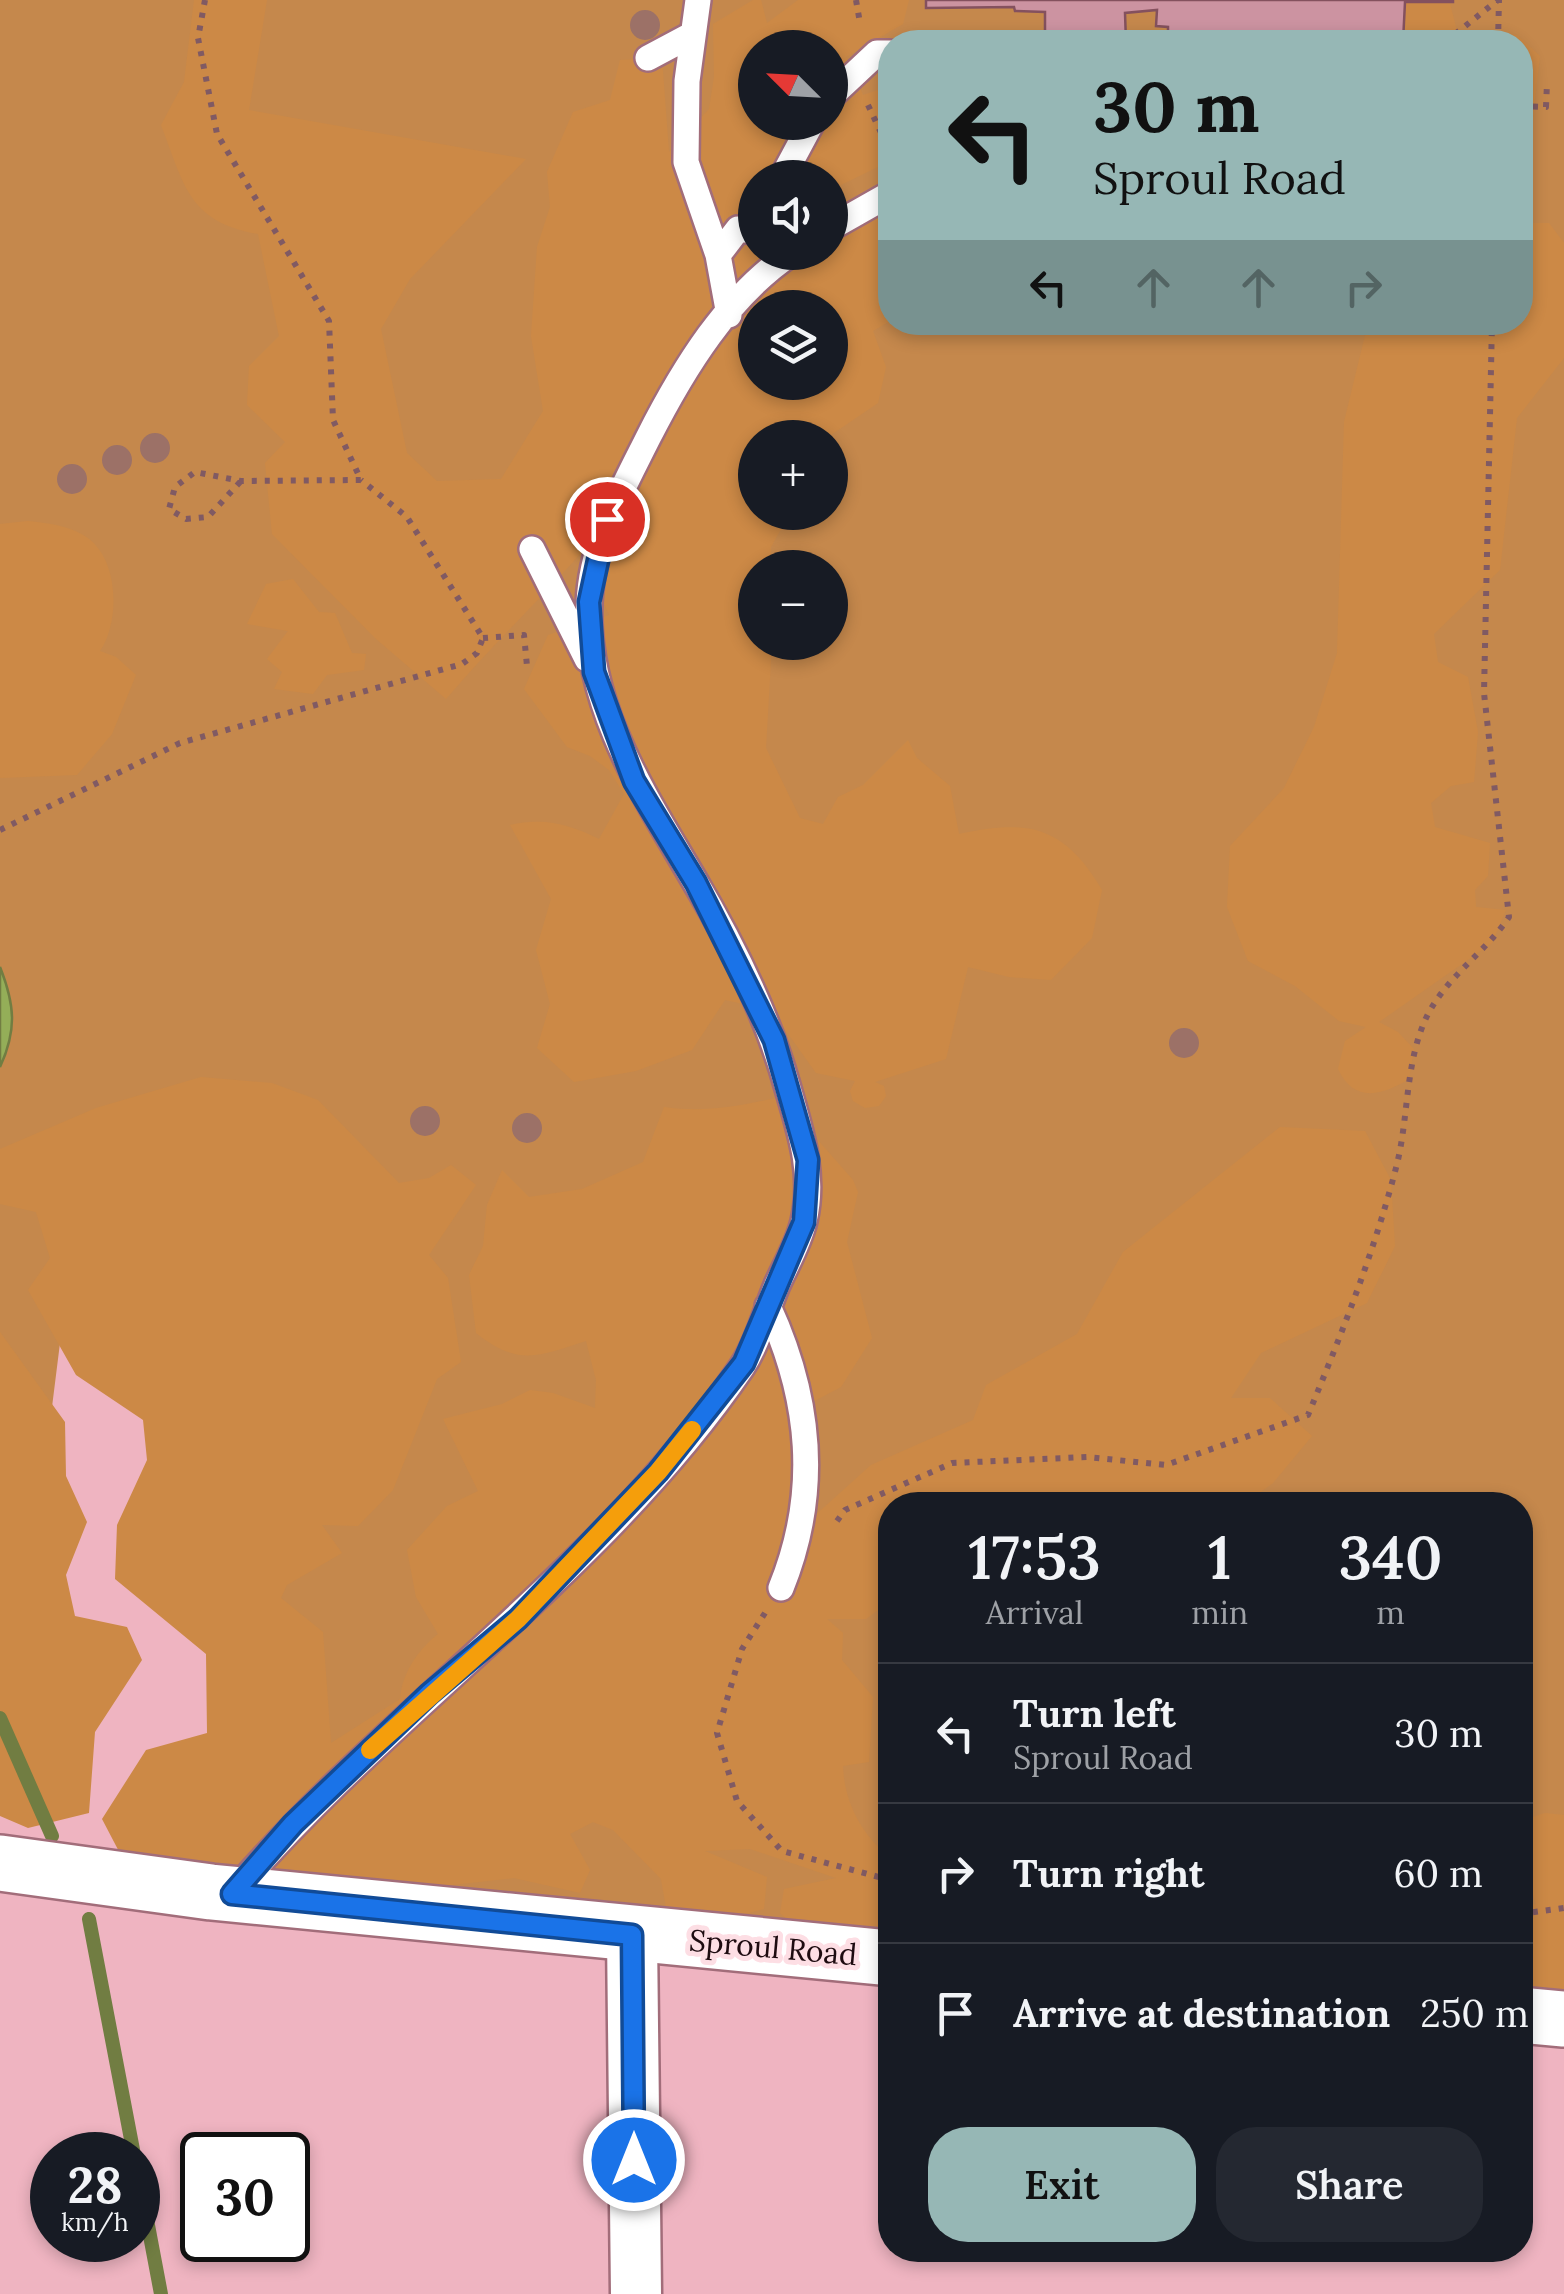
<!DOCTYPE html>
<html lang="en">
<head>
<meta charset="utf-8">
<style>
	:root { --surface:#171b24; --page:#242831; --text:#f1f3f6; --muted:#9ea1a6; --line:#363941; --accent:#96b7b5 }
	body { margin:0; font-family:Lora,serif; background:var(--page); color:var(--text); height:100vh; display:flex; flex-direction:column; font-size:38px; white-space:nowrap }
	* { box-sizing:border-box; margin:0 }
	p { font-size:32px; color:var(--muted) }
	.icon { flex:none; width:55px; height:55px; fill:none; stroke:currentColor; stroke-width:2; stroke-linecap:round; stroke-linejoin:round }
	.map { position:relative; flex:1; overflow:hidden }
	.drawer { position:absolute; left:878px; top:1492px; width:655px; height:770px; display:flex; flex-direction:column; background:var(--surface); border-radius:40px; box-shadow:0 5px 15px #0003 }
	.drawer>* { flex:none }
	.top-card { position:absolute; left:878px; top:30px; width:655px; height:305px; border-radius:40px; box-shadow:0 5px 15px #0003; background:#96b7b5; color:#111; overflow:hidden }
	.needle { width:65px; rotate:294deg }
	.tools { position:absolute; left:738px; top:30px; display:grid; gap:20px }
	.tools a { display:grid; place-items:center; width:110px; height:110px; border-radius:50%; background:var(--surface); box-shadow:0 5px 15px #0003; font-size:50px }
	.speed { position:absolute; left:30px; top:2132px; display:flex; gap:20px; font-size:50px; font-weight:700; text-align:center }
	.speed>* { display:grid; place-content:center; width:130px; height:130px; border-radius:50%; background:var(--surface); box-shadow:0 5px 15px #0003; line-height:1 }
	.speed small { font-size:25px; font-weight:400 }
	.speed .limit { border:5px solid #111; border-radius:15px; background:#fff; color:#111 }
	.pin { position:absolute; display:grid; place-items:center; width:85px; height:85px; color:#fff; margin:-42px; border:5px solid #fff; border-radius:50%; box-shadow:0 2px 10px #0007 }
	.me { position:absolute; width:110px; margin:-55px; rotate:0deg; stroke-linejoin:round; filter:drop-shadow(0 0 8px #0008) }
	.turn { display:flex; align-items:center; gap:35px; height:210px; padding:0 50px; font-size:45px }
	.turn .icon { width:130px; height:130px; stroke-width:2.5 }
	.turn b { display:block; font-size:70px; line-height:85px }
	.lanes { display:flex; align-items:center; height:95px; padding:0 50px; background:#0003; justify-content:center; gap:50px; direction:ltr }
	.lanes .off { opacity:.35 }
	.eta { display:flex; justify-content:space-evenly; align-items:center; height:170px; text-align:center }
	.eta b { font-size:60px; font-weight:600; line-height:70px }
	.action { display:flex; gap:20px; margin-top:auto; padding:20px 50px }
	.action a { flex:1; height:115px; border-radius:40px; background:var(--accent); color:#111; font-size:40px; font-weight:600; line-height:115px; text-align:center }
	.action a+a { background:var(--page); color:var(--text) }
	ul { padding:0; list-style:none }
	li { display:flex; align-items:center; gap:30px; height:140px; padding:0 50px; border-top:2px solid var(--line) }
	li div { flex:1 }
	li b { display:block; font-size:38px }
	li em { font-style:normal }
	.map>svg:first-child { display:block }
</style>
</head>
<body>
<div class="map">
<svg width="1564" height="2294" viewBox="0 0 1564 2294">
	<rect width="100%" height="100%" fill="#efb4c1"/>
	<path fill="#c5884c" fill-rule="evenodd" d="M0 0H1564V2037L1520 2033V1505H890V1963L232 1894 257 1351 62 1327 37 1527 0 1522ZM890 42H1520V322H890ZM755 48H830V122H755ZM755 178H830V252H755ZM755 308H830V382H755ZM755 438H830V512H755ZM755 568H830V642H755Z"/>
	<path fill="#cc8946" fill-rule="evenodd" d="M194 0H267L249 110 526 159 410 279 381 329 407 453 437 481 501 479 543 411 531 336 537 247 550 207 547 172 573 112 610 100 620 60 662 58 669 152 709 109 714 77 713 24 753 0H761L767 23 798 0H909L903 24 846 57 863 95 890 86V161L841 185 830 196V178H755V252L796 253 793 267 816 253 830 252V243L870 217 890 211V321L873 331 886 367 878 403 828 437 755 438V512L790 513 771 547V567L755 568V642L772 643 766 748 800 818 823 824 838 797 863 785 908 740 917 758 950 786 959 834C1027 819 1064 825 1102 890L1092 938 1051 980 1009 977 968 967 946 1059 875 1082 884 1086 886 1096 879 1106 865 1108 853 1101 850 1091 855 1081 816 1073 771 1010 725 1000 692 1050 636 1071 574 1082 537 1048 550 1004 536 950 551 899 510 825C544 817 569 824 599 839L624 794 609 770 590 756 567 747 524 689 548 635 609 615 582 552C537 603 490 647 446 699L375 638 272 534 265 463 285 442 247 405 249 366 279 336 258 234C188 222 184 184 161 125L184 82ZM755 48H830V122H755ZM755 308H830V382H755Z
		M1353 0H1449L1460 42H1327L1343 10Z
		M1477 33 1517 35 1540 56 1531 134 1520 175V42H1470Z
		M1520 223H1549L1564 243V358L1517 418 1500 570 1434 634 1438 662 1468 677 1478 732 1474 782 1451 786 1431 803 1435 827 1490 843 1488 876 1475 890 1476 907 1506 910 1492 943 1379 1022 1398 1032 1414 1049 1409 1079C1381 1096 1354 1103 1338 1069L1345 1041 1366 1027 1339 1021 1295 986 1248 961 1227 907 1230 846 1284 788 1314 727 1337 653 1344 422 1368 323 1520 322Z
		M28 521C47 523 66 525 83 535 119 555 121 620 100 651L116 657 136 675 112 734 77 775 0 778V524Z
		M293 579 319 612 335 613 352 653 366 654 364 670 327 675 313 694 274 689 282 672 267 659 288 631 247 624 266 584Z
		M201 1077 272 1083 318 1100 399 1183 429 1178 451 1165 476 1185 429 1255 448 1278 461 1362 437 1379 393 1490 358 1526 322 1525 342 1553 287 1585 281 1598 323 1632 331 1743 400 1699C402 1673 418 1650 438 1634L416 1597 407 1550 447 1506 478 1491 443 1419 502 1404 530 1390 553 1393 595 1408 596 1380 586 1341C539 1356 519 1367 476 1333L469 1275 483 1246 487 1205 502 1170 529 1197 582 1189 643 1162 664 1107C704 1113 741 1106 780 1097L853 1180 858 1192 847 1242 872 1338 841 1387 788 1415 796 1470 791 1537 871 1465 973 1420 986 1385 1077 1334 1123 1252 1280 1127 1365 1131 1391 1180 1395 1246 1367 1303 1261 1353 1231 1398H1270L1312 1436 1273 1483 1243 1505H1122L1104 1494C1058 1510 1006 1510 960 1495L952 1505H890V1601L866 1619H827L843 1633 842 1660 873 1697 869 1762 843 1766C844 1801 861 1835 890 1857V1941L806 1937 780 1913 784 1889 836 1878 750 1849 705 1851 767 1877 764 1909C728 1919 702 1922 666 1908L661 1879 613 1830 593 1822 570 1834 590 1870 580 1893 514 1878 407 1890 125 1863 102 1819 146 1750 207 1733 206 1654 115 1579 117 1525 147 1460 143 1420 76 1375 28 1290 50 1258 36 1212 0 1204V1149L96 1108Z
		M0 1332 65 1422 66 1476 87 1522 66 1575 75 1616 127 1627 142 1660 95 1732 89 1813 28 1828 0 1816Z
		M1545 1813 1564 1815V2013H1553L1520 2044V1907L1536 1904C1526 1873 1518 1853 1524 1820Z"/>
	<path fill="#94ae58" stroke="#717d42" stroke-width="2.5" d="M0 967C15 1005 17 1030 0 1067Z"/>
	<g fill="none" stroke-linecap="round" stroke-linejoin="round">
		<path stroke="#717d42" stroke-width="14" d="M0 1718 52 1836
			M89 1919 134 2155
			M138 2172 161 2294"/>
	</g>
	<path fill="#cc93a1" stroke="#84515e" stroke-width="2.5" d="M926 0H1453V2H1405L1403 42H1200L1168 38V27L1156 26 1157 10 1125 13 1126 42H1045V12L1015 11 1014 7 926 8Z"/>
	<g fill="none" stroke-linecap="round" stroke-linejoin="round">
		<g stroke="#a26d7a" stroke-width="30">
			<path id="service" d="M698 0 687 81 686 162 718 255 729 315
				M648 58 693 34
				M830 97 877 53H890
				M782 178 812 122
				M830 228 890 194
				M718 255 738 229 755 231
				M532 549 587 659
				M768 1306C811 1399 820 1492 781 1588
				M232 1894C391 1708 603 1571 742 1367 758 1343 766 1311 777 1285 786 1265 799 1243 804 1221 815 1174 800 1130 787 1085 767 1014 731 942 693 878 644 794 585 706 589 604 591 544 622 490 648 438 683 369 728 295 793 252"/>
		</g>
		<g stroke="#a26d7a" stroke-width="55">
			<path id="minor" d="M632 1935 636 2294"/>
		</g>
		<g stroke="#a26d7a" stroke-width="60">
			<path id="secondary" d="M0 1863 211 1892 890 1958
				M1520 2015 1564 2019"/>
		</g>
		<path stroke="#805a63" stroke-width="6" stroke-dasharray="5 8" stroke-linecap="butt" d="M205 0 198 38 217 134 329 321 333 420 361 480 241 481 195 472 175 487 169 509 186 519 208 517 241 481
			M856 0 860 23
			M1445 42 1498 0
			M1498 42 1499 0
			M868 105 890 152
			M1520 106 1546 107 1547 83
			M483 638 524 635 527 666
			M0 830 180 743 462 664 477 653 483 638 407 517 361 480
			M837 1521 845 1510 952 1463 1087 1457 1166 1465 1308 1415C1342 1333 1375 1250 1397 1164 1409 1115 1405 1062 1427 1016 1447 976 1485 953 1509 917L1484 693 1492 322
			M765 1613 742 1649 717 1733 737 1801 782 1851 890 1880
			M1520 1914 1564 1908"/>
		<use href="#service" stroke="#fff" stroke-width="25"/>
		<use href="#minor" stroke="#fff" stroke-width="50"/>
		<use href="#secondary" stroke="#fff" stroke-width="55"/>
	</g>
	<g fill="#9c7167">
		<circle cx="645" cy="25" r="15"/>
		<circle cx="155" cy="448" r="15"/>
		<circle cx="117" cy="460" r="15"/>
		<circle cx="72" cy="479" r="15"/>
		<circle cx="1184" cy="1043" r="15"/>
		<circle cx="425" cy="1121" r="15"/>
		<circle cx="527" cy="1128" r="15"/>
	</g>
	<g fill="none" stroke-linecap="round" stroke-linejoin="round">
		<g stroke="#114b97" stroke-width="25">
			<path id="route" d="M607 519 589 602 594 672 634 781 696 883 774 1040 808 1160 804 1222 744 1363 658 1472 518 1619 429 1694 293 1824 232 1894 632 1935 634 2160"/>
		</g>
		<use href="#route" stroke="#1a73e8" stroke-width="18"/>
		<path stroke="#f59e0b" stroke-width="18" d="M370 1750 518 1619 658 1472 692 1430"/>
	</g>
	<g text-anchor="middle" stroke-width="10" stroke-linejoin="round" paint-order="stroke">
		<g font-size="30" fill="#1e0b10" stroke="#fddee4">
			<text transform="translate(773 1948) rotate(5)" y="10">Sproul Road</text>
		</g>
	</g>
</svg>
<div class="tools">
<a><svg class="needle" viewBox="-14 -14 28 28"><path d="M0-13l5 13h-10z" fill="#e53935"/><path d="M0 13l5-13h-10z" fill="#9ea1a6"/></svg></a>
<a><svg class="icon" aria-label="sound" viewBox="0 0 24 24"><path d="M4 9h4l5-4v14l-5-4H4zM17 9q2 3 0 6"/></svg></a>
<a><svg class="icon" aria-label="layers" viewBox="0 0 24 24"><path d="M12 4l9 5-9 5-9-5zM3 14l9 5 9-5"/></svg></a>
<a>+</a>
<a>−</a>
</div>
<div class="speed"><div>28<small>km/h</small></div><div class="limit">30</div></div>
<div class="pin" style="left:607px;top:519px;background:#d93025"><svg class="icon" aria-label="arrive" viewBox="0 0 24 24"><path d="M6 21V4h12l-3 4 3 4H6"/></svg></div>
<svg class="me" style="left:634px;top:2160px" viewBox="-20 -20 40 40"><circle r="17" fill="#1a73e8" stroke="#fff" stroke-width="3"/><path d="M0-11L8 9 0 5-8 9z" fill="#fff"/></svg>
<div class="top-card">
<div class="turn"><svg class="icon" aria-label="left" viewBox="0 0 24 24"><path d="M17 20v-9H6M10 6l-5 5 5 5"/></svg><div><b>30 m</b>Sproul Road</div></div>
<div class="lanes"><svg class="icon" aria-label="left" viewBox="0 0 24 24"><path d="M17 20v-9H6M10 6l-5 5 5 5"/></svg><svg class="icon off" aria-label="ahead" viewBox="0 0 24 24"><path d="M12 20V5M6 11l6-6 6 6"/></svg><svg class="icon off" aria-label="ahead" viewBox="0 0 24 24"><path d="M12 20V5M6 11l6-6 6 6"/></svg><svg class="icon off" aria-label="right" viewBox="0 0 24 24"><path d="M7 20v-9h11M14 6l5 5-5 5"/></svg></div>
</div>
<section class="drawer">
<div class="eta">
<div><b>17:53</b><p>Arrival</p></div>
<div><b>1</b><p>min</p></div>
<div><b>340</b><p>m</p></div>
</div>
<ul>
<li><svg class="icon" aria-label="left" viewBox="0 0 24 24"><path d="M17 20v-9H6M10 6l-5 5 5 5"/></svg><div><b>Turn left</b><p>Sproul Road</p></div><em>30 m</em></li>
<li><svg class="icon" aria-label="right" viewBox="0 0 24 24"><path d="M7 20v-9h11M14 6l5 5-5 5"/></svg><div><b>Turn right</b></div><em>60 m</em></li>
<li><svg class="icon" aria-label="arrive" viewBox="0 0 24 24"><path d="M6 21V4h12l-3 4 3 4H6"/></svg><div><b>Arrive at destination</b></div><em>250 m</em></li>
</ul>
<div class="action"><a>Exit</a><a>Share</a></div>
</section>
</div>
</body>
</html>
